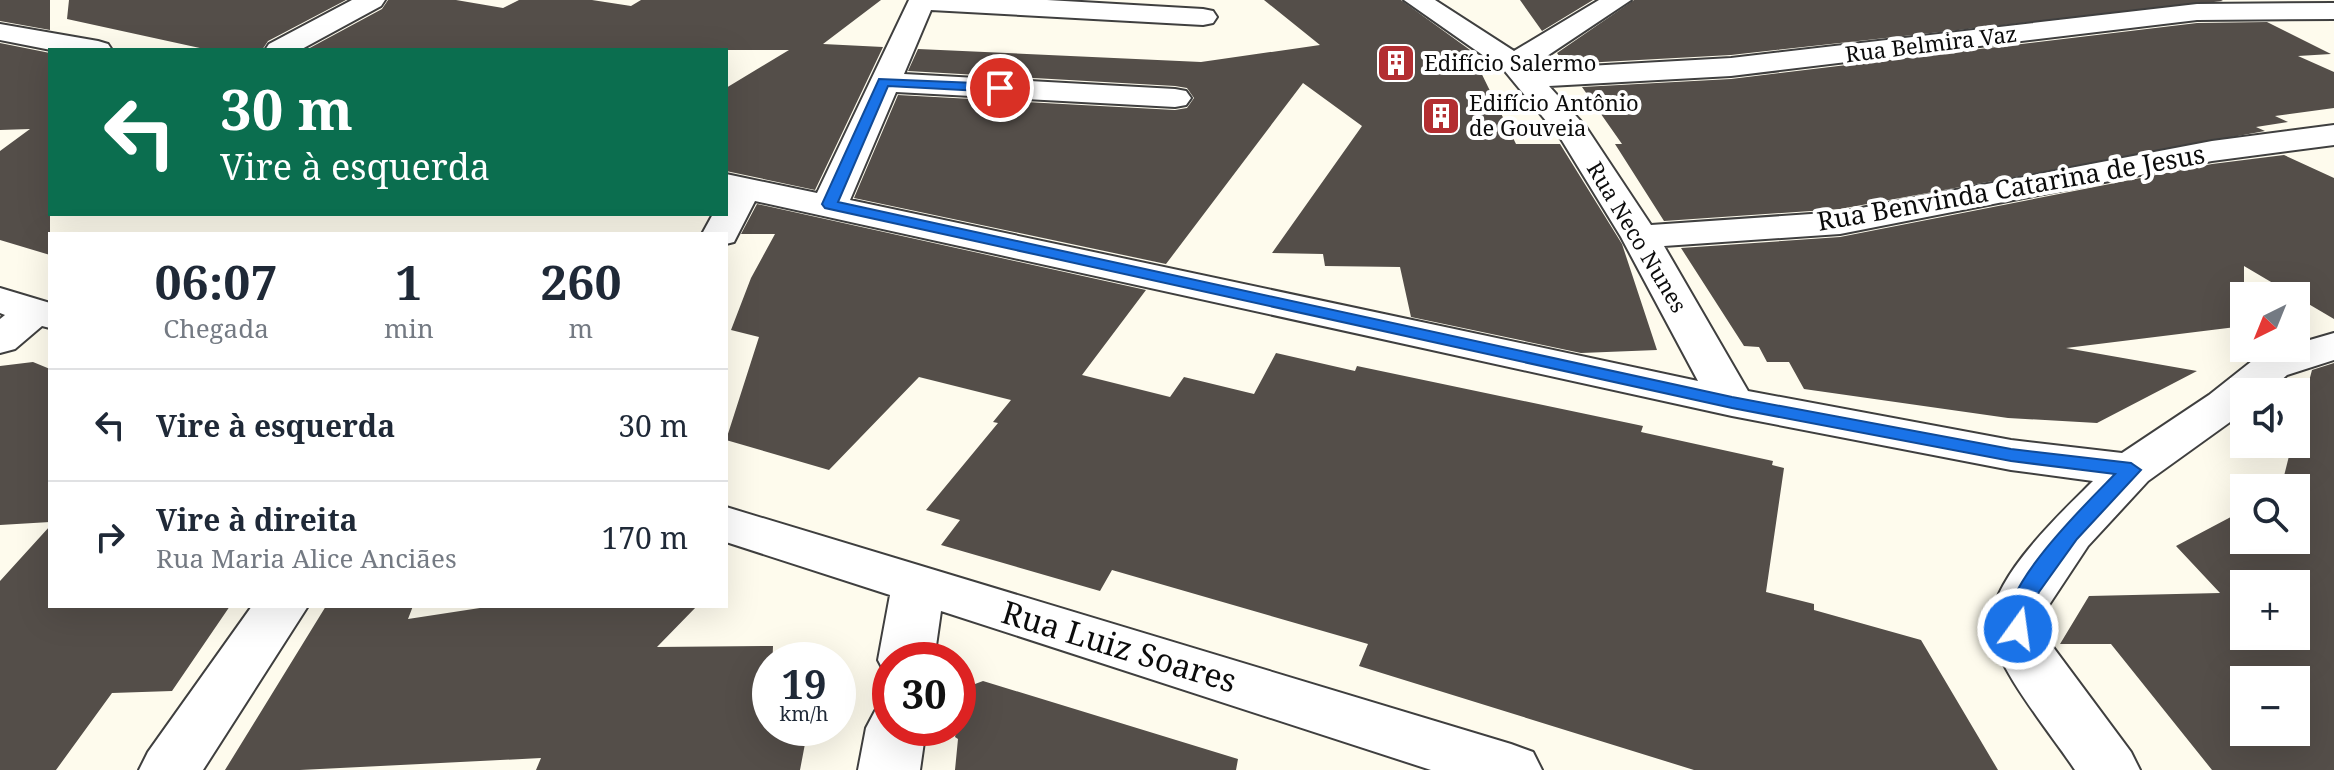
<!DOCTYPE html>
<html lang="pt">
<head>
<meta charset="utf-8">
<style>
	:root { --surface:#fff; --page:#f6f6f7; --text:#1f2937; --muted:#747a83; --line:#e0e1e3 }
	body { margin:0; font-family:"Noto Serif",serif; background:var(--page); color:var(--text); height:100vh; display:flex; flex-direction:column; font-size:30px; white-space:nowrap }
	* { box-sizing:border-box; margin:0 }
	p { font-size:26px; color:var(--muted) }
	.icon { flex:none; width:44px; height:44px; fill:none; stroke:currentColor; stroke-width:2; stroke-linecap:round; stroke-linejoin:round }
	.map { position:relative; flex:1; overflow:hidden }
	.drawer { position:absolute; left:48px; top:232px; width:680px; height:376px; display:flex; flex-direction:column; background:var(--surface); border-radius:0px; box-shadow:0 8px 32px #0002 }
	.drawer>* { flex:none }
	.banner { position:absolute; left:48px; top:48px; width:680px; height:168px; border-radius:0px; box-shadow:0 8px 32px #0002; background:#0b6e4f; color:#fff; overflow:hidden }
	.needle { width:52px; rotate:223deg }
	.fabs { position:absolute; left:2230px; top:282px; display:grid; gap:16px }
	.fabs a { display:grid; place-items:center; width:80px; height:80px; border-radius:0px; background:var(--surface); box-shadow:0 8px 32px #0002; font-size:40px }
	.speed { position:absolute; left:752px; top:642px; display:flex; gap:16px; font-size:40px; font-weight:700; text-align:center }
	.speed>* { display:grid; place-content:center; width:104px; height:104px; border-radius:50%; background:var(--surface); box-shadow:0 8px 32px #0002; line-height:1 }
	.speed small { font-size:20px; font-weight:400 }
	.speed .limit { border:12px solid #d22; background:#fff; color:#111 }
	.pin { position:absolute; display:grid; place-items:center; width:68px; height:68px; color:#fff; margin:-34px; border:4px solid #fff; border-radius:50%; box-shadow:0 2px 8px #0007 }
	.me { position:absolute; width:88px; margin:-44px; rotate:14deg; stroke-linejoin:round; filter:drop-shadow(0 0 6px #0008) }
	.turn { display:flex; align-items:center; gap:28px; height:168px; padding:0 40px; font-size:36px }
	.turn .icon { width:104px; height:104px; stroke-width:2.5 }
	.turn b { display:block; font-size:56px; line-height:68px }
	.eta { display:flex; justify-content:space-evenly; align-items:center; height:136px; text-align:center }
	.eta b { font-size:48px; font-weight:700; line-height:56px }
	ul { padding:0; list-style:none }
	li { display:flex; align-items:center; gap:24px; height:112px; padding:0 40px; border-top:2px solid var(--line) }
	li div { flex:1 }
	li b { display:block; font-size:30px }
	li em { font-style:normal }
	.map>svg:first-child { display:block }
</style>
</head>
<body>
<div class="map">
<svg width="2334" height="770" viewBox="0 0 2334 770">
	<rect width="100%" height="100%" fill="#fefbed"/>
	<path fill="#544e49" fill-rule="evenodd" d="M0 0H50V30L0 21Z
		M69 0H346L268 41 262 50H209L67 19Z
		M388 0H456L503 8 519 0H592L631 6 641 0H881L823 44 883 47 815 190 726 171V88L789 50H306L382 9Z
		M1264 0H1401L1470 50 1516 144H1560L1622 244 1657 350 1581 353 1411 317 1400 267 1325 266 1323 254 1272 253 1362 126 1303 83 1166 264 854 198 898 95 1175 110 1187 108 1194 98 1187 88 1175 86 908 71 918 49 1201 62 1320 45Z
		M1520 0H1593L1542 31Z
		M1634 0H2221L2223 1 1731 55 1565 64 1557 53Z
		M2267 22 2331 54 2298 56 2334 72V108L2275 116 2288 122 2256 127 2265 131 1840 209 1664 221 1615 144H1622L1582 87 1731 79 2197 23Z
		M0 43 50 53V255L0 240V151L30 129 0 130Z
		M2284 155 2334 178V319L2244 266V326L2066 348 2197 371 2097 423 2008 418 1804 389 1789 362H1767L1759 347 1744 346 1681 248 1840 237 2212 164Z
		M757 204 1146 290 1082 375 1170 397 1184 377 1254 394 1276 353 1355 371 1357 366 1643 426 1641 432 1773 461 1772 465 1784 468 1766 592 1814 604V610L1921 640 1998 770H1694L1359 666 1368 644 1112 570 1100 591 941 545 960 520 926 510 998 423 993 422 1011 400 919 377 829 470 726 440 759 337 731 330 751 278 775 234H741Z
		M33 362 50 369V522L0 525V366Z
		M2334 363V770H2212L2111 644H2060L2089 596 2220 593 2176 546 2244 510V540H2296V488H2284L2292 484 2284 476 2292 444H2296V430L2312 370ZM2244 584H2296V636H2244ZM2244 680H2296V732H2244Z
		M50 526V606H230L172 691 112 693 56 770H0V581Z
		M326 606H413L408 619 493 606H697L657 647 773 646 770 728H808L800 770H536L541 758 300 770H225Z
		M983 681 1238 759 1236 770H955L958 739 955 737 964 700 975 684Z"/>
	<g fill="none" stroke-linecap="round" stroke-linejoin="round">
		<g stroke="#3f3f3f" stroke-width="4">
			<path id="street" d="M352 0H385L381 6 300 50H265L269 44Z
				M909 0H1047L1203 9 1213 11 1217 17 1213 23 1203 25 931 10 904 74 1175 89 1186 91 1191 98 1186 105 1175 107 896 92 850 200 1698 381 1621 237 1561 139 1504 70 1404 0H1435L1514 51 1599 0H1631L1532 66 1534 69 1731 58 2197 4 2334 3V19L2197 20 1731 76 1549 86 1586 127 1651 225 1840 212 2212 141 2334 125V145L2212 161 1840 234 1664 246 1748 391 2011 440 2122 453 2209 395 2257 357 2296 348V344L2334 333V360L2287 375 2268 392H2244V412L2148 481 2088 546 2047 608 2045 629 2050 643 2131 752 2140 770H2075C2054 738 1993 664 1991 629 1987 581 2061 513 2093 481L2011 470 1732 416 755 201 734 242 726 244V234H702L713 214H726V174L817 193Z
				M0 24 98 41 108 44 112 50H51L0 40Z
				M0 288 50 303V328L42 326 15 349 0 353V319L5 315 0 313Z
				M726 507 1511 744 1533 752 1542 770H1431L941 611 934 660H890V677L886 675 878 660 890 595 726 542Z
				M252 606H308L203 770H139L148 752Z
				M890 706V728H926L920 770H858L866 728 875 711Z"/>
		</g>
		<use href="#street" fill="#fff" fill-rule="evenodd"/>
	</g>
	<path fill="#1a73e8" stroke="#114b97" stroke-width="2" d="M879 79 1000 84 1006 88 1000 92 888 86 838 202 1732 397 2011 449 2131 463 2141 470 2077 539 2039 592 2031 608 2026 635H2010C1989 596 2089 501 2115 474L2011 461 1732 408 825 208 822 204Z"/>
	<defs>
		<g id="building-square" transform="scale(2)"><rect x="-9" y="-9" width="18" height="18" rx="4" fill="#b32e31" stroke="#fff"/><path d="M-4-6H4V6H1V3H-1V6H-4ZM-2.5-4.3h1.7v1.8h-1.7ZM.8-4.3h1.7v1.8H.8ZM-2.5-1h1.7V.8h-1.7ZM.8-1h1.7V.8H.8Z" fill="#fff"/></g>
	</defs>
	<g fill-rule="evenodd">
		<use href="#building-square" x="1396" y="63"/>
		<use href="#building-square" x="1441" y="116"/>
	</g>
	<g text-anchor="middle" stroke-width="8" stroke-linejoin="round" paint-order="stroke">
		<g font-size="22" fill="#0c0c0c" stroke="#fff">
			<text transform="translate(1931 44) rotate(-7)" y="8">Rua Belmira Vaz</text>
			<text transform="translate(1637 237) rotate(59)" y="8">Rua Neco Nunes</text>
		</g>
		<g font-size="22" fill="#0c0c0c" stroke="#fff" text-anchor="start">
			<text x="1424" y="71">Edifício Salermo</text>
			<text x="1469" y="111">Edifício Antônio<tspan x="1469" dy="25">de Gouveia</tspan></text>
		</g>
		<g font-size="26" fill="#0c0c0c" stroke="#fff">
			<text transform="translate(2011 188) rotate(-10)" y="9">Rua Benvinda Catarina de Jesus</text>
		</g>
		<g font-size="32" fill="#0c0c0c" stroke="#fff">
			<text transform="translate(1119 647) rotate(17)" y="11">Rua Luiz Soares</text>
		</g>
	</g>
</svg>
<div class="fabs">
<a><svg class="needle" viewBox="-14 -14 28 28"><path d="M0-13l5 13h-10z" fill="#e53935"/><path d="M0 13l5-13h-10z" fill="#747a83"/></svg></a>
<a><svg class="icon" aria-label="sound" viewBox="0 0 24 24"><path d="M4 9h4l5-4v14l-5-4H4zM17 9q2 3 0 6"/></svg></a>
<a><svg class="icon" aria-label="search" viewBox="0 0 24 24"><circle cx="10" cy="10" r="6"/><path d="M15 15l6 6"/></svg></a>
<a>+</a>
<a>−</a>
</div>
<div class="speed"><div>19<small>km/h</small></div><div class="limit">30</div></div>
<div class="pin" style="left:1000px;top:88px;background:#d93025"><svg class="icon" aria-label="arrive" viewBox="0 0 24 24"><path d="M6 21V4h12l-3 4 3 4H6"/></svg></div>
<svg class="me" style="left:2018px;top:629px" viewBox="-20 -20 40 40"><circle r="17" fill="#1a73e8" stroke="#fff" stroke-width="3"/><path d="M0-11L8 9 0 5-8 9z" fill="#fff"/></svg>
<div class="banner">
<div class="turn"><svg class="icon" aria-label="left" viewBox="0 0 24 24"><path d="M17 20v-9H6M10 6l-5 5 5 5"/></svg><div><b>30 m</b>Vire à esquerda</div></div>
</div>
<section class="drawer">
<div class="eta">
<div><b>06:07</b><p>Chegada</p></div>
<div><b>1</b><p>min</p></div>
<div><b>260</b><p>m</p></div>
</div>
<ul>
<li><svg class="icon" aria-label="left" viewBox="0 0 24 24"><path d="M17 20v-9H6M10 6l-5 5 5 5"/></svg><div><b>Vire à esquerda</b></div><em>30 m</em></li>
<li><svg class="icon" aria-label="right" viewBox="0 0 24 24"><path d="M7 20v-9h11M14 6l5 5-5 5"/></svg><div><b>Vire à direita</b><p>Rua Maria Alice Anciães</p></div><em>170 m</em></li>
</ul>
</section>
</div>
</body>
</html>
